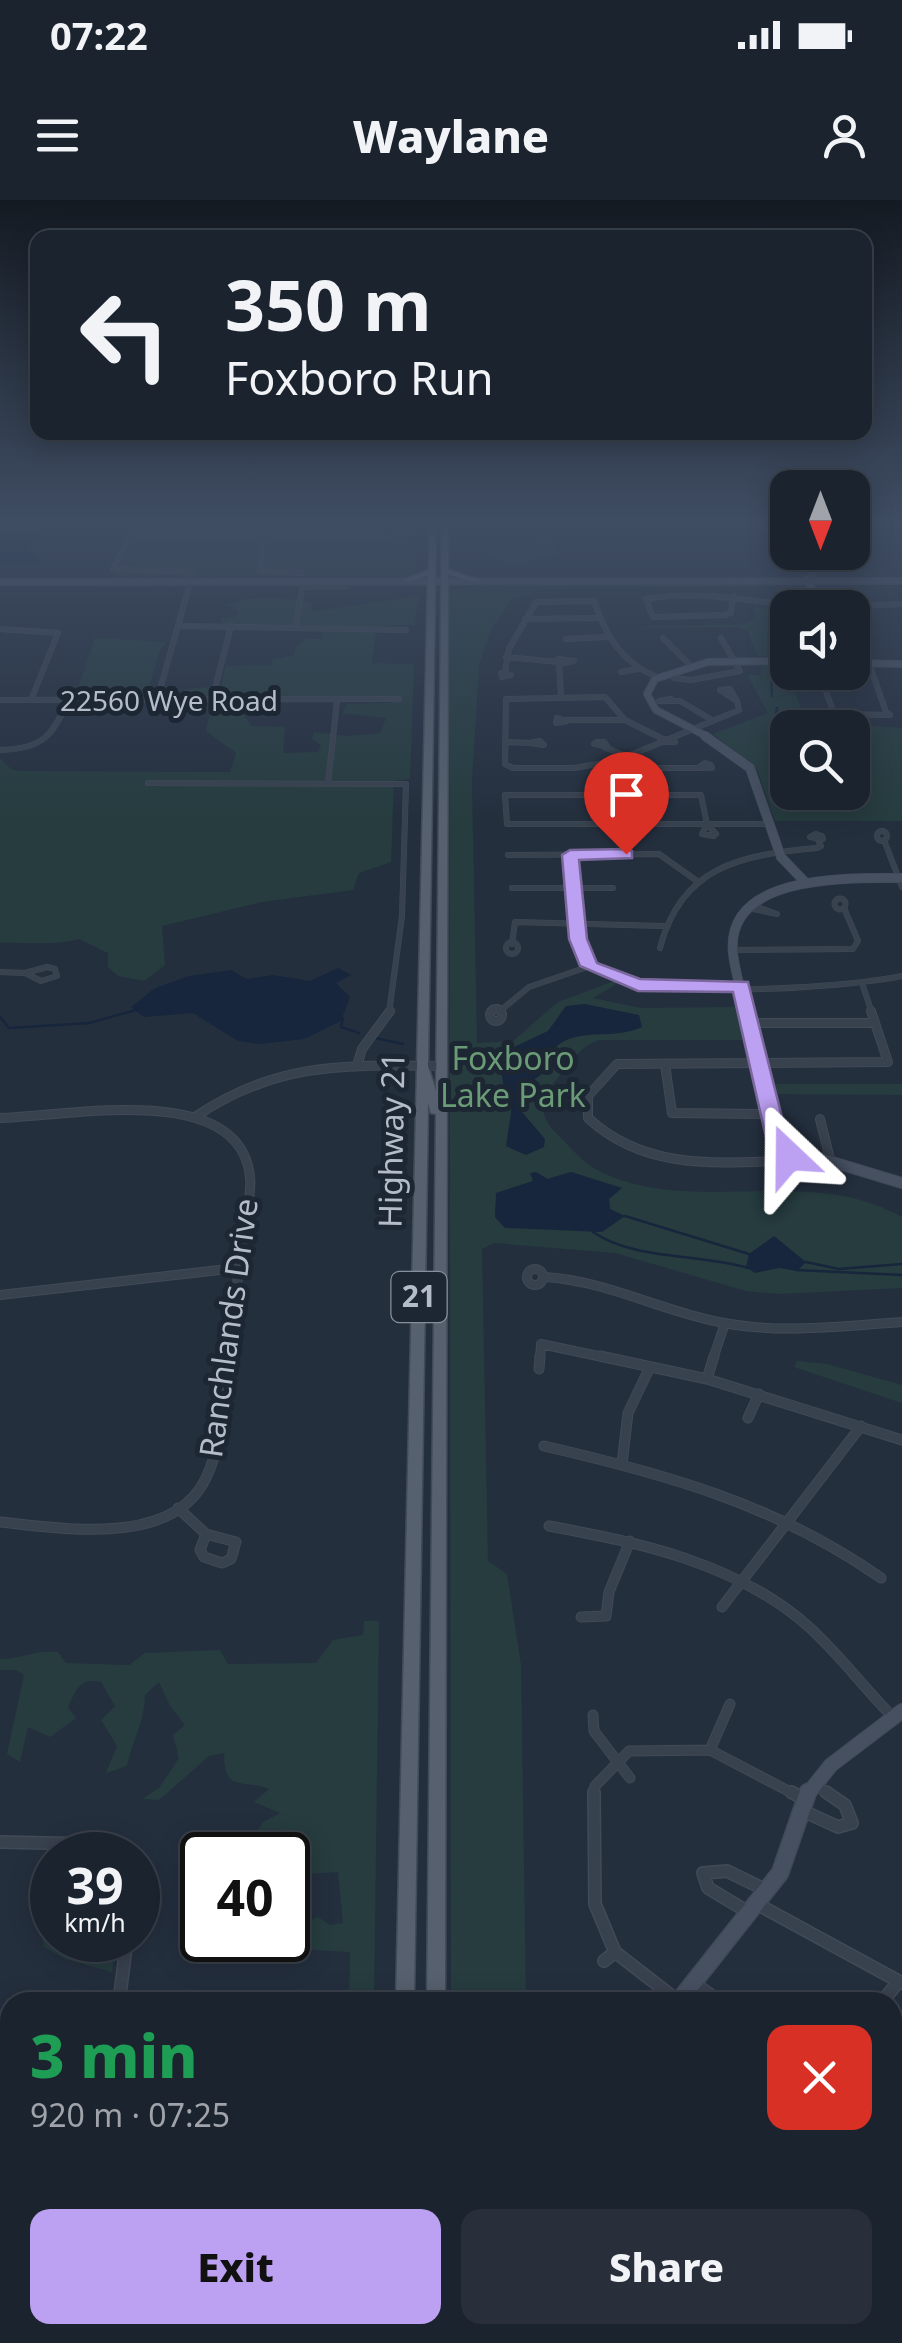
<!DOCTYPE html>
<html lang="en">
<head>
<meta charset="utf-8">
<style>
	:root { --surface:#1b232e; --page:#282f3a; --text:#f1f3f6; --muted:#a0a4aa; --line:#39404a; --accent:#bca0f2 }
	body { margin:0; font-family:"Noto Sans",sans-serif; background:var(--page); color:var(--text); height:100vh; display:flex; flex-direction:column; font-size:38px; white-space:nowrap }
	* { box-sizing:border-box; margin:0 }
	p { font-size:32px; color:var(--muted) }
	.icon { flex:none; width:55px; height:55px; fill:none; stroke:currentColor; stroke-width:2; stroke-linecap:round; stroke-linejoin:round }
	.map { position:relative; flex:1; overflow:hidden }
	.drawer { position:absolute; left:0px; top:1792px; width:902px; height:352px; display:flex; flex-direction:column; background:var(--surface); border-radius:30px 30px 0 0; box-shadow:0 5px 25px #0003,0 0 0 2px var(--line) }
	.drawer>* { flex:none }
	.guide { position:absolute; left:30px; top:30px; width:842px; height:210px; border-radius:20px; box-shadow:0 5px 25px #0003,0 0 0 2px var(--line); background:#1b232e; color:var(--text); overflow:hidden }
	.needle { width:65px; rotate:180deg }
	.tools { position:absolute; left:770px; top:270px; display:grid; gap:20px }
	.tools a { display:grid; place-items:center; width:100px; height:100px; border-radius:20px; background:var(--surface); box-shadow:0 5px 25px #0003,0 0 0 2px var(--line); font-size:50px }
	.speed { position:absolute; left:30px; top:1632px; display:flex; gap:20px; font-size:50px; font-weight:700; text-align:center }
	.speed>* { display:grid; place-content:center; width:130px; height:130px; border-radius:50%; background:var(--surface); box-shadow:0 5px 25px #0003,0 0 0 2px var(--line); line-height:1 }
	.speed small { font-size:25px; font-weight:400 }
	.speed .limit { border:5px solid #111; border-radius:15px; background:#fff; color:#111 }
	.pin { position:absolute; display:grid; place-items:center; width:85px; height:85px; color:#fff; margin:-102px -42px; border-radius:50% 50% 50% 0; rotate:-45deg; box-shadow:0 0 10px #0007 }
	.pin .icon { rotate:45deg }
	.me { position:absolute; width:110px; margin:-55px; rotate:337deg; stroke-linejoin:round; filter:drop-shadow(0 0 8px #0008) }
	.turn { display:flex; align-items:center; gap:35px; height:210px; padding:0 30px; font-size:45px }
	.turn .icon { width:130px; height:130px; stroke-width:2.5 }
	.turn b { display:block; font-size:70px; line-height:85px }
	.round { display:grid; place-items:center; flex:none; width:105px; height:105px; border-radius:20px; background:var(--page) }
	.head { display:flex; align-items:center; justify-content:space-between; height:170px; padding:0 30px }
	h1 { font-size:60px; font-weight:800; line-height:75px; color:#1e9e55 }
	.button { display:flex; gap:20px; margin-top:auto; padding:20px 30px }
	.button a { flex:1; height:115px; border-radius:20px; background:var(--accent); color:#111; font-size:40px; font-weight:800; line-height:115px; text-align:center }
	.button a+a { background:var(--page); color:var(--text) }
	.status { display:flex; justify-content:space-between; align-items:center; height:70px; padding:0 50px; background:var(--surface); direction:ltr }
	.status svg { height:28px; fill:currentColor }
	header { display:flex; justify-content:space-between; align-items:center; height:130px; padding:0 30px; background:var(--surface); font-size:45px; font-weight:800 }
	.map>svg:first-child { display:block }
</style>
</head>
<body>
<div class="status"><b>07:22</b><svg viewBox="0 0 49 12"><path d="M0 12V9h3v3zM5 12V6h3v6zM10 12V3h3v9zM15 12V0h3v12zM26 1h20v11H26zM47 4h2v5h-2z"/></svg></div>
<header><svg class="icon" aria-label="menu" viewBox="0 0 24 24"><path d="M4 6h16M4 12h16M4 18h16"/></svg>Waylane<svg class="icon" aria-label="person" viewBox="0 0 24 24"><circle cx="12" cy="8" r="4"/><path d="M4 21q1-7 8-7t8 7"/></svg></header>
<div class="map">
<svg width="902" height="2143" viewBox="0 0 902 2143">
	<rect width="100%" height="100%" fill="#242f3e"/>
	<path fill="#263c3f" fill-rule="evenodd" d="M160 319H391L379 336 140 331 144 322Z
		M131 339 411 340 416 342V371L423 372 410 377 121 378 115 374Z
		M538 339H554L556 355 518 364 487 358V347L522 346Z
		M597 385 805 386 539 390 511 400 490 432 479 465 472 582 477 843 513 841 558 802 614 781 618 783 593 798 641 808 737 807 743 840H599C577 848 565 869 551 887 538 903 542 919 556 933 568 944 581 961 595 969 664 1006 749 985 822 993 852 996 876 1003 902 1017V1088L779 1094 746 1091 615 1053 494 1043 482 1049 488 1361 507 1374 521 1465 526 1802H451L449 391 475 386ZM571 972 621 988 609 999 610 1010 624 1016 505 1028 495 1017 497 993Z
		M418 396 415 425 377 426 372 463 414 464 410 579 394 581 391 662 359 673 353 690 262 702 162 726 165 765 144 781 118 776 108 767V753L79 739C53 746 28 742 0 743V558L12 570 26 571 230 572 236 553 206 531 210 513 243 514 251 526 285 527 283 553 318 552 321 545 312 539 314 532 348 536 380 533 386 518 342 513 347 504 392 503 389 499H168L188 489 221 486 226 466 270 465 273 459 294 455 296 446 306 439H322L323 426 222 425V418L235 417 239 411 227 405C251 394 288 398 314 403L309 408 313 411C349 407 381 401 418 396Z
		M754 407 787 412V446L779 456H758L747 431 739 427 607 428 745 424 755 418Z
		M95 438 167 442 160 450 149 487 156 491 154 496 75 497Z
		M762 464H786L802 512H824L804 514 811 522 902 528V621H775L757 569 713 534 768 513 747 475H761ZM788 528H852V592H788Z
		M775 884H902V895L778 894Z
		M797 1161 827 1164 902 1185V1203L794 1167Z
		M364 1421H379L374 1802H349L350 1752 313 1750 290 1743 304 1723 318 1717 330 1725 343 1723 338 1672 290 1675 307 1637 287 1639 276 1655H241L263 1622 280 1613 254 1602 269 1589C242 1578 224 1594 224 1553L209 1556 159 1600 142 1599 159 1588 179 1558 173 1535 185 1525 170 1506 159 1482 145 1495C144 1525 133 1538 127 1566L106 1573 117 1546 101 1520 115 1506 101 1482C80 1477 76 1490 68 1507L76 1518 50 1537 28 1527 20 1562 7 1554 24 1475 16 1470H0V1459C21 1459 37 1449 58 1452L66 1463 129 1465 145 1453 220 1450 228 1464 316 1463 333 1440 363 1435Z
		M52 1689V1740H117L112 1772 65 1759 44 1747 39 1723 42 1692Z"/>
	<path fill="#17263c" d="M0 329 39 333 28 349 42 363H0Z
		M338 768 351 775 336 783 350 797 341 821 304 839 260 844 238 841 193 813 144 817 131 807 155 788 189 776 231 770 247 779 273 775 310 781Z
		M585 804 639 815 642 827C613 841 577 826 555 848 548 856 555 860 549 869L532 881 522 912 545 939 544 947 526 955 506 946 512 906 504 889 499 854 548 831 566 806Z
		M536 972 548 979 571 972 622 988 609 999 610 1009 625 1016 602 1032 505 1028 495 1017 496 993 533 981 530 973Z
		M774 1036 806 1062 797 1071 779 1068 755 1073 746 1067 749 1054Z"/>
	<g fill="none" stroke-linecap="round" stroke-linejoin="round">
		<path stroke="#17263c" stroke-width="2.5" d="M769 455V434L785 428 788 421
			M771 467 772 496
			M775 523 777 508
			M0 817 9 828 89 823 136 810
			M343 818 341 827 359 833
			M375 838 403 844
			M456 844H462
			M625 1016 749 1054
			M593 1032C636 1061 698 1053 748 1068
			M806 1062 839 1069 902 1064
			M797 1070 902 1075"/>
		<g stroke="#414a57" stroke-width="6">
			<path id="street-far3" d="M139 319 113 369 193 372 157 500
				M707 319H727
				M743 319 788 334
				M537 321 636 319
				M132 336 388 337 414 331 418 319
				M263 337 260 371 302 373
				M788 340 782 342 788 346
				M801 352 814 379
				M733 396 731 413 725 415 653 417 646 399C702 389 753 403 809 406 839 408 871 405 902 404
				M852 416 858 418 852 420
				M525 419 600 418
				M179 426 406 430
				M296 426 302 387 346 386
				M0 429 58 433 31 500
				M663 438 689 464
				M566 439 606 437
				M852 439 865 440 864 450
				M506 457 559 462 561 497
				M558 459 574 461 560 464
				M869 463 886 512
				M505 472 509 449 536 402 594 401C606 436 621 462 657 477
				M621 472 638 469
				M819 472 833 511 830 514 890 515 886 512
				M501 473 511 475 502 477Z
				M674 478 691 480 740 471 721 438
				M730 489 737 501 720 490Z
				M671 499 659 501H680L712 520
				M0 500 399 499
				M212 500 231 426
				M557 518 567 521 556 523Z
				M566 520H625
				M668 539 674 540 675 542H664Z
				M665 540 625 520 605 497 506 499 505 564 513 568H574L616 561 739 510 737 501
				M540 541 544 545 530 543Z
				M505 542 530 543
				M597 542H604L607 546 594 544Z
				M604 547 653 568H700
				M0 550C41 549 53 537 68 500
				M705 563 711 565 712 568 699 567Z
				M148 583 406 584 402 716 389 813
				M328 583 337 501
				M505 595H701L707 624H507Z
				M707 624H770
				M707 624 716 634 714 636 702 634Z
				M877 636a5 5 0 1 1 10 0a5 5 0 1 1-10 0Z
				M816 634 822 636 823 639 810 637Z
				M884 640 902 687
				M508 655 659 654 697 681
				M571 655C573 685 564 744 591 767 634 803 846 788 902 776
				M512 688H613
				M834.5 704a5.5 5.5 0 1 1 11 0a5.5 5.5 0 1 1-11 0Z
				M748 708 777 714 752 705
				M506 748a6 6 0 1 1 12 0a6 6 0 1 1-12 0Z
				M512 744 515 722 663 726
				M660 748C681 666 741 655 817 648L821 646 818 640
				M732 750 853 749 858 741 844 708
				M47 767 55 769 57 776 41 781 25 773Z
				M0 772 25 773
				M863 786 872 813
				M500 811 529 787 590 766"/>
		</g>
		<g stroke="#414a57" stroke-width="10">
			<path id="street-far2" d="M490 815a6 6 0 1 1 12 0a6 6 0 1 1-12 0Z
				M750 823H875
				M665 864 672 913 771 914
				M357 866 362 849 390 811
				M195 917C277 861 347 865 442 866
				M0 918C65 917 240 879 250 977 252 993 246 1014 244 1030 238 1073 233 1116 228 1159
				M820 919 831 963
				M775 961C707 964 641 967 588 918V896L617 864 888 862 871 811
				M527 1077a8 8 0 1 1 16 0a8 8 0 1 1-16 0Z
				M545 1077C608 1081 663 1112 724 1123 783 1134 843 1126 902 1122
				M0 1095 237 1068
				M540 1159 541 1144 612 1159
				M713 1159 725 1123"/>
		</g>
		<g stroke="#414a57" stroke-width="11">
			<path id="street-far1" d="M600 1156 707 1179 902 1240
				M539 1169 540 1156
				M707 1179 714 1156
				M748 1218 759 1194
				M544 1246C666 1274 777 1305 881 1378
				M622 1264 628 1213 650 1167
				M178 1308 206 1334
				M0 1322C61 1328 173 1348 206 1278 224 1241 223 1196 228 1156
				M549 1326C641 1343 737 1363 809 1427 840 1455 864 1488 893 1517
				M206 1334 236 1342 231 1359 222 1363 204 1357 200 1350Z
				M722 1407 861 1226
				M581 1417 606 1416 609 1392 630 1341
				M593 1515 594 1531 630 1578
				M710 1550 730 1504
				M814 1584 830 1595
				M594 1595 595 1586 629 1551 710 1550 796 1595"/>
		</g>
		<g stroke="#414a57" stroke-width="14">
			<path id="street" d="M594 1592 595 1704 615 1752 677 1800
				M791 1592 804 1599
				M801 1610 838 1627 852 1623 845 1605 826 1592
				M0 1642 92 1644 121 1655
				M757 1704 902 1783
				M748 1712 708 1688 703 1673 727 1671 768 1691
				M604 1761 615 1752
				M695 1784 720 1802
				M119 1802 127 1740
				M882 1802 899 1781
				M0 1933 10 1931
				M840 2135 843 2143
				M853 2135 855 2143
				M294 2143 297 2135"/>
		</g>
		<g stroke="#414a57" stroke-width="8">
			<path id="secondary-far4" d="M807 379 814 393 831 408
				M0 382 902 381
				M852 440 869 463
				M852 463 902 464
				M710 538 656 510 647 494 655 479 708 462 788 461"/>
		</g>
		<g stroke="#414a57" stroke-width="10">
			<path id="secondary-far3" d="M705 536 750 568 781 657 805 682
				M747 813C742 794 735 773 733 753 725 673 851 678 902 678"/>
		</g>
		<g stroke="#414a57" stroke-width="12">
			<path id="secondary-far2" d="M746 811 776 954
				M776 954 773 959 780 964 802 961
				M789 956 819 958 902 983"/>
		</g>
		<g stroke="#414a57" stroke-width="16">
			<path id="secondary-far1" d="M807 1595 831 1565 902 1511"/>
		</g>
		<g stroke="#414a57" stroke-width="19">
			<path id="secondary" d="M678 1802 780 1673 808 1592
				M655 2135 656 2143"/>
		</g>
		<g stroke="#414a57" stroke-width="3">
			<path id="primary" d="M430 319H436L428 866 436 891 442 319H448V370L479 380 475 382 448 374 445 1802H427L436 914 431 913 428 903 414 1802H396L428 375 408 382 404 380 429 370Z
				M388 2135H408V2143H388Z
				M424 2135H444V2143H424Z"/>
		</g>
		<use href="#street-far3" stroke="#38414e" stroke-width="5"/>
		<use href="#street-far2" stroke="#38414e" stroke-width="8"/>
		<use href="#street-far1" stroke="#38414e" stroke-width="9"/>
		<use href="#street" stroke="#38414e" stroke-width="11"/>
		<use href="#secondary-far4" stroke="#465061" stroke-width="6"/>
		<use href="#secondary-far3" stroke="#465061" stroke-width="9"/>
		<use href="#secondary-far2" stroke="#465061" stroke-width="10"/>
		<use href="#secondary-far1" stroke="#465061" stroke-width="14"/>
		<use href="#secondary" stroke="#465061" stroke-width="16"/>
		<use href="#primary" fill="#56606e" fill-rule="evenodd"/>
	</g>
	<linearGradient id="sky" x2="0" y2="1"><stop stop-color="#141a22"/><stop offset="0.52" stop-color="#3f4d63"/><stop offset="1" stop-color="#3f4d63" stop-opacity="0"/></linearGradient>
	<rect width="902" height="619" fill="url(#sky)"/>
	<path fill="#bca0f2" stroke="#7a689d" stroke-width="2.5" d="M626 649 632 651V658L579 660 587 739 597 763 640 779 748 782 788 941 800 956 797 960H782L767 942 733 792 638 791 580 766 569 739 562 655 570 650Z"/>
	<g text-anchor="middle" stroke-width="10" stroke-linejoin="round" paint-order="stroke">
		<g font-size="28" fill="#b4bcc9" stroke="#1d2633">
			<text x="169" y="511">22560 Wye Road</text>
		</g>
		<rect fill="#1d2633" stroke="#878f9c" stroke-width="2.5" x="391.5" y="1072" width="55" height="50" rx="8"/>
		<g font-size="30" font-weight="bold" fill="#b4bcc9">
			<text x="419" y="1107">21</text>
		</g>
		<g font-size="32" fill="#6b9a76" stroke="#1d2633">
			<text x="513" y="870">Foxboro<tspan x="513" dy="37">Lake Park</tspan></text>
		</g>
		<g font-size="32" fill="#b4bcc9" stroke="#1d2633">
			<text transform="translate(392 940) rotate(-89)" y="11">Highway 21</text>
			<text transform="translate(229 1128) rotate(-82)" y="11">Ranchlands Drive</text>
		</g>
	</g>
</svg>
<div class="tools">
<a><svg class="needle" viewBox="-14 -14 28 28"><path d="M0-13l5 13h-10z" fill="#e53935"/><path d="M0 13l5-13h-10z" fill="#a0a4aa"/></svg></a>
<a><svg class="icon" aria-label="sound" viewBox="0 0 24 24"><path d="M4 9h4l5-4v14l-5-4H4zM17 9q2 3 0 6"/></svg></a>
<a><svg class="icon" aria-label="search" viewBox="0 0 24 24"><circle cx="10" cy="10" r="6"/><path d="M15 15l6 6"/></svg></a>
</div>
<div class="speed"><div>39<small>km/h</small></div><div class="limit">40</div></div>
<div class="pin" style="left:626px;top:654px;background:#d93025"><svg class="icon" aria-label="arrive" viewBox="0 0 24 24"><path d="M6 21V4h12l-3 4 3 4H6"/></svg></div>
<svg class="me" style="left:789px;top:956px" viewBox="-20 -20 40 40"><path d="M0-17L14 15 0 8-14 15z" fill="#bca0f2" stroke="#fff" stroke-width="4"/></svg>
<div class="guide">
<div class="turn"><svg class="icon" aria-label="left" viewBox="0 0 24 24"><path d="M17 20v-9H6M10 6l-5 5 5 5"/></svg><div><b>350 m</b>Foxboro Run</div></div>
</div>
<section class="drawer">
<div class="head"><div><h1>3 min</h1><p>920 m · 07:25</p></div><a class="round" style="background:#d93025;color:#fff"><svg class="icon" aria-label="close" viewBox="0 0 24 24"><path d="M6 6l12 12M18 6L6 18"/></svg></a></div>
<div class="button"><a>Exit</a><a>Share</a></div>
</section>
</div>
</body>
</html>
